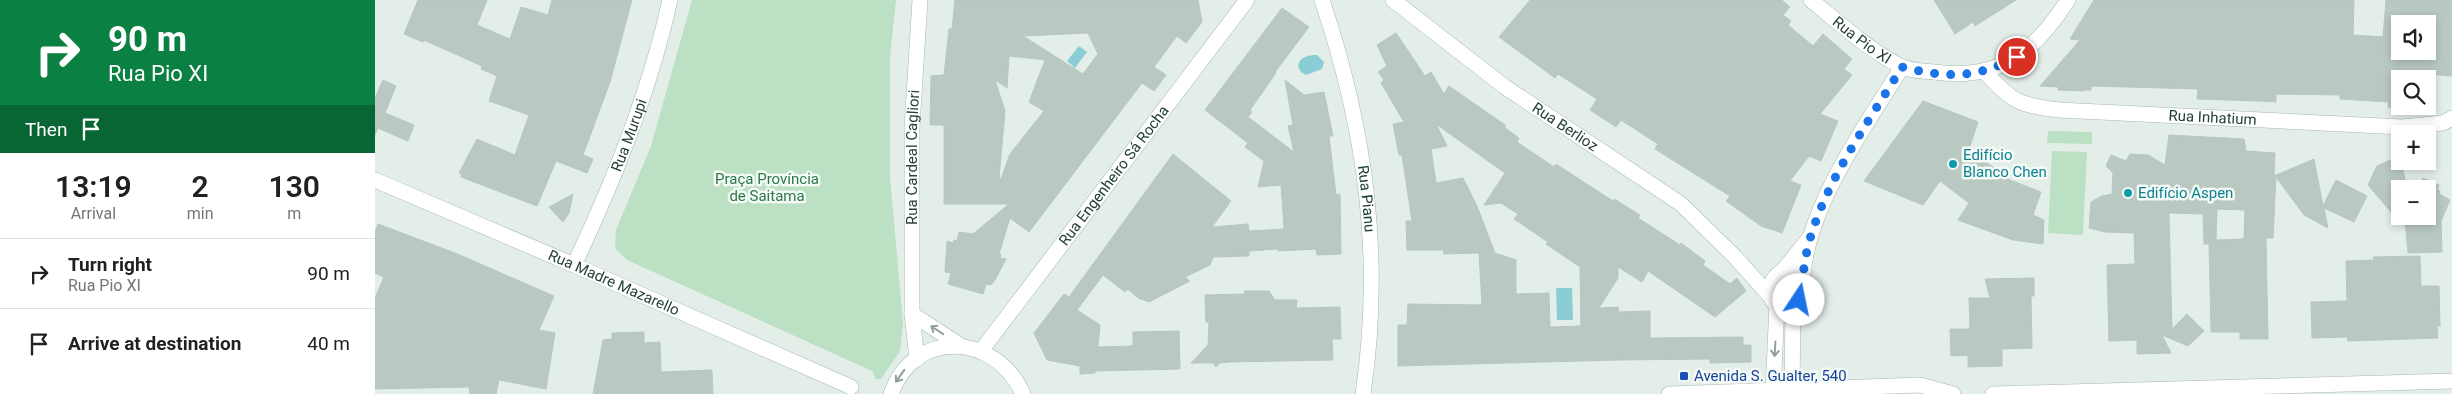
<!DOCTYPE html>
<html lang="en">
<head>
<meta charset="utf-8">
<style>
	:root { --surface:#fff; --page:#f6f6f6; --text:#202124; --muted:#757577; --line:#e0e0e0 }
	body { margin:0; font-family:Roboto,sans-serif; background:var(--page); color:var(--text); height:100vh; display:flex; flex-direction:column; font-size:19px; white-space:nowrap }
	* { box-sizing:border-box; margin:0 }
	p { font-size:16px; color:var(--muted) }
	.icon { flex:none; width:28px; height:28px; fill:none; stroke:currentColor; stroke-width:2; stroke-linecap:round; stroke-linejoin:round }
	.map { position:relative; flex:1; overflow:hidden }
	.drawer { display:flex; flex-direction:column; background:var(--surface); width:375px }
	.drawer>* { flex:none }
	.top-card { background:#0b8043; color:#fff; overflow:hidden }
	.controls { position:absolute; left:2016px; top:15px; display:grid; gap:10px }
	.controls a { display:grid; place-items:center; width:45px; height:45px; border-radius:0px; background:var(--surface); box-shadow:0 2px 8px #0003; font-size:25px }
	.pin { position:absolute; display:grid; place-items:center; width:42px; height:42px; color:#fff; margin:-21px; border:2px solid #fff; border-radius:50%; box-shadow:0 1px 5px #0007 }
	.me { position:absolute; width:55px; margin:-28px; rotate:11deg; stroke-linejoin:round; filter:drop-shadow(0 0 4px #0008) }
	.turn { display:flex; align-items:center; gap:18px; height:105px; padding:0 25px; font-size:22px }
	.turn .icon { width:65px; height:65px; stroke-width:2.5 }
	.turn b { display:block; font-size:35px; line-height:42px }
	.then { display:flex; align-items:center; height:48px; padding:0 25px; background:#0003; gap:10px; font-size:19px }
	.eta { display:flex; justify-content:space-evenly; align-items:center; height:85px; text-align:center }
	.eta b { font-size:30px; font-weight:600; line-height:35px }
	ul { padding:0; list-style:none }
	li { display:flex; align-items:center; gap:15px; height:70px; padding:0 25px; border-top:1px solid var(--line) }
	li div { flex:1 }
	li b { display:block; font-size:19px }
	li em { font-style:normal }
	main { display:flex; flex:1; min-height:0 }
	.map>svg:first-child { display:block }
</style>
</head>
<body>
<main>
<section class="drawer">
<div class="top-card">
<div class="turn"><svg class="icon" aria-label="right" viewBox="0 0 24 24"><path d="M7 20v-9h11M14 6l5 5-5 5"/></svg><div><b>90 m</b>Rua Pio XI</div></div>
<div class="then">Then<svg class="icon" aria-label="arrive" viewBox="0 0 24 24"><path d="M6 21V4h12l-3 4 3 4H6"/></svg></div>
</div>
<div class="eta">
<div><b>13:19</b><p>Arrival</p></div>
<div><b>2</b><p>min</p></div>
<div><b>130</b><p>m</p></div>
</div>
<ul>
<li><svg class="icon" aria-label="right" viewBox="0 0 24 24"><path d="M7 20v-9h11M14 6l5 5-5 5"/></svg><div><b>Turn right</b><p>Rua Pio XI</p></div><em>90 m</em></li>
<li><svg class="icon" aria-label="arrive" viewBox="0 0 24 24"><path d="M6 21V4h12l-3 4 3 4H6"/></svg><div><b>Arrive at destination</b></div><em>40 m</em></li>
</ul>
</section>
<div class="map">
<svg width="2077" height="394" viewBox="0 0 2077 394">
	<rect width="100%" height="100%" fill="#e4eee9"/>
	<path fill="#bce0c4" d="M317 0H521L515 57V176L528 322 525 351 506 379H501L497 371 252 260 240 248 241 230 276 146Z
		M1673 131 1717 132V144L1672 143Z
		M1677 151 1712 152 1708 235 1673 233Z"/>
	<path fill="#8acdd5" d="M704 46 712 52 700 68 692 61Z
		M942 55 949 62 947 69 931 75 926 72 923 66C924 57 933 55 942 55Z
		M1181 288H1197L1198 320H1182Z"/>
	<path fill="#b9c9c2" stroke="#b6c8c0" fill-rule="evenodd" d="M43 0H112L102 25 135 39 146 7 173 15 177 0H257L235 82 208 155 218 159 212 173 181 161 162 206 86 177 87 174 84 173 102 139 140 155 154 115 114 101 122 76 106 69 107 66 49 40 48 42 29 34Z
		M580 0H823L827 22 811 43 802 36 779 67 791 75 779 91 767 83 654 232 635 218 624 254H626L625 258 631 259 620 280 616 285 611 284 608 294 573 284 576 273 570 272 572 241 578 243 579 240 582 241 584 232 598 234 634 204H569V125H555L556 76 569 75 574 29H577ZM713 33 723 54 708 74 648 36ZM634 56 670 60 654 102 669 111 635 154 626 179 624 178 630 111 620 80 632 88Z
		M1155 0H1407L1415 7 1408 15 1416 21 1413 25 1438 46 1448 34 1477 59 1469 69 1477 75 1445 114 1463 121 1446 161 1434 156 1415 181 1426 185 1407 233 1386 226 1351 201 1355 196 1280 149 1283 144 1246 120 1241 127 1215 110 1222 99 1183 74 1180 78 1124 37Z
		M1559 0H1641L1600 26 1598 22 1580 34Z
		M1719 0H1979L1978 35 2008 37 2011 0H2077V76L2054 74 2053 90 2052 79H2025V106H2046V110L2013 107 2014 102 1965 99V95L1901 94V102L1883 101 1822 99 1823 89 1716 86V90H1708V91L1683 90V87L1665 86 1705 40 1695 39ZM2025 24H2052V51H2025Z
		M907 8 934 27 900 72 901 73 875 110 877 112 873 117 919 152 913 126 918 125 910 80 929 95 949 92 958 136H954L961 195 965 194 966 254 942 255 941 249 903 251V249L874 251V256L838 257 835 265 810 277 815 281 774 302 763 298 753 289 750 292 728 275 702 310 725 325 723 347 758 346V332L804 331 805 369 720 371V373L705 374V366L672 360 659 333 689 294 694 297 798 154 856 201 837 227 873 224 874 231 908 229 909 227 906 185 883 187 889 161 870 147 873 143 830 110Z
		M1021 33 1050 76 1056 72 1069 94 1074 86 1130 125V128L1144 138 1142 142 1179 167 1181 164 1238 201 1239 199 1265 215 1263 218 1305 245 1306 243 1330 261 1328 265 1355 284 1362 278 1371 291 1340 317 1273 271 1267 282 1243 267V278L1224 308 1243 307 1244 312 1275 311V338L1368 337V345H1376V362L1335 363V359L1244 360 1023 366V325H1032L1033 304 1107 305 1104 253 1069 254 1068 250H1032L1031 221H1037L1027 155H1024L1018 124 1029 122 1006 83 1009 80 1003 72 1012 66 1002 45ZM1061 124 1130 173 1109 205 1126 203 1143 214 1139 219 1173 242 1171 244 1205 267 1206 326 1175 327 1174 293 1141 294V260L1120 253 1102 206 1088 178 1061 183 1056 149 1072 146Z
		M8 80 21 86 10 113 39 125 33 141 3 128 0 135V98Z
		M1548 101 1603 122 1594 149 1635 180 1666 192 1658 215 1669 220 1668 244 1638 240 1583 220 1594 203 1565 181 1548 205 1489 181Z
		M1794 135 1869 139 1871 151 1900 153 1899 176 1939 159 1948 206 1961 180 1992 196 1979 222 1949 208 1953 228 1929 215 1901 177 1898 238H1891L1893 339H1865V332H1836L1834 244H1829L1828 214 1794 213 1797 329 1812 314 1829 331 1813 346 1787 335 1796 353 1762 354V340L1734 341 1732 265 1760 264 1759 233 1730 232 1714 228 1716 202 1727 196 1737 194 1738 173 1731 166 1736 155 1751 161 1755 154 1773 155 1790 165ZM1842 209 1870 210 1869 239 1841 240Z
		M2025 156 2032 189H2025V216H2052V189H2042L2048 178 2064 185 2062 189 2065 191 2064 194 2075 200 2066 221 2067 252 2033 253 2030 220 2016 212 1993 185 2002 166Z
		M198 194 194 213 188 222 174 207Z
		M3 224 80 253 179 296 164 330 180 333 171 389 124 380 121 394H95L94 387 0 389V298L9 277 0 273V232Z
		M2045 256 2046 286H2064L2065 326H2062L2063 338 1973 341 1972 337 1937 338 1936 302 1972 301 1971 261 1999 260 1998 257Z
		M1659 278V296H1656L1657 348 1627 349V366L1593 367V355L1576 356 1575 329H1595L1594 298H1615L1610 279Z
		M869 291H894L900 300H922L921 308 965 307 966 339H957L958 360 855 362 845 363 841 367 838 363H816L833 345 834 323 831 322 830 295 870 294Z
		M269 332V343L285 342 286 372 337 370 338 394H218L228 340 237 339V333Z"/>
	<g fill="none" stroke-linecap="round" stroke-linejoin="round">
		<g stroke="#a6b7b0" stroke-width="16">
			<g id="minor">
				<path id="s1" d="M947 0C991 131 1008 257 988 394"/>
				<path id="s2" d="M1018 0 1130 87 1306 204 1360 257 1395 296"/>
				<path id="s3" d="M1610 72C1637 102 1644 105 1684 110L2027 127 2068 123 2077 118"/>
				<path id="s4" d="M0 180 199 265 476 387"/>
				<path id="s5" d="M199 265C239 181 275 91 295 0"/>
				<path d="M1406 273 1435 237"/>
				<path d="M1428 284C1405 246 1376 306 1411 306 1420 306 1425 300 1428 293 1423 218 1489 129 1527 67"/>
				<path d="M537 314 586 346"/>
				<path id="s6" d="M606 351 872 0"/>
				<path id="s7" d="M542 359 537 314V127L545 0"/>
				<path d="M516 394C539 328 621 333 648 394"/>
				<path d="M1398 394 1402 304"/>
				<path d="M1417 394 1418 306"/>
			</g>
		</g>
		<g stroke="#a6b7b0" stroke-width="16">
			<g id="tertiary">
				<path id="s8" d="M1436 0C1464 23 1493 49 1525 66 1535 71 1548 71 1559 72 1624 81 1659 53 1693 0"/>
				<path d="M1294 394 1545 385 1578 394"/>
				<path d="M1618 394 2077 381"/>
			</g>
		</g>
		<use href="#minor" stroke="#fff" stroke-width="15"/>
		<use href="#tertiary" stroke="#fff" stroke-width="15"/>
	</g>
	<defs><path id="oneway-shaft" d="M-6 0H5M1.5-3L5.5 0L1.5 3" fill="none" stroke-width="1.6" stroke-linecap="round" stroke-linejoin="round" transform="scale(1.25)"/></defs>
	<g stroke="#90a09b">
		<use href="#oneway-shaft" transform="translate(562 330) rotate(-146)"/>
		<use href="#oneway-shaft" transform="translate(1400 349) rotate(93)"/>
		<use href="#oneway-shaft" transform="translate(525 376) rotate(125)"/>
	</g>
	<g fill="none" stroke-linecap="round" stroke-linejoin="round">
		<path stroke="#1a73e8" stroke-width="9" stroke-dasharray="0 16.2" d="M1424 300 1428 293C1424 216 1489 130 1527 67 1571 78 1601 79 1642 57"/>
	</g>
	<g fill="#0f9aa8" stroke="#f5faf7" stroke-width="2">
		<circle cx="1578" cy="164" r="5"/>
		<circle cx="1753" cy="193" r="5"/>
	</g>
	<rect fill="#1a4fb4" stroke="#f5faf7" stroke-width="2" x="1304" y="371" width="10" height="10" rx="2.5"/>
	<g text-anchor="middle" stroke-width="5" stroke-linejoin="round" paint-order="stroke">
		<g font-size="15" fill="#224137" stroke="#f5faf7">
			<text dy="5" stroke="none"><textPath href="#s8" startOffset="65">Rua Pio XI</textPath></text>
			<text dy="5" stroke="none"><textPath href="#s3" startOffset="240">Rua Inhatium</textPath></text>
			<text dy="5" stroke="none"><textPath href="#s2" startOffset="214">Rua Berlioz</textPath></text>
			<text dy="5" stroke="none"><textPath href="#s5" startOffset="141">Rua Murupi</textPath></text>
			<text dy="5" stroke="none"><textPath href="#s7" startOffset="202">Rua Cardeal Cagliori</textPath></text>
			<text dy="5" stroke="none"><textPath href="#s6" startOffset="220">Rua Engenheiro Sá Rocha</textPath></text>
			<text dy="5" stroke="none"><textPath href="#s1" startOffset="204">Rua Pianu</textPath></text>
			<text dy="5" stroke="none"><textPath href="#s4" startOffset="260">Rua Madre Mazarello</textPath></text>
		</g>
		<g font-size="15" fill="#0d838f" stroke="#f5faf7" text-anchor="start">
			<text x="1588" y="160">Edifício<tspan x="1588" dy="17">Blanco Chen</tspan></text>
			<text x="1763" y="198">Edifício Aspen</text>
		</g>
		<g font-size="15" fill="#2a7a45" stroke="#f5faf7">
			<text x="392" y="184">Praça Província<tspan x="392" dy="17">de Saitama</tspan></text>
		</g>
		<g font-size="15" fill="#164399" stroke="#f5faf7" text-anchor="start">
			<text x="1319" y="381">Avenida S. Gualter, 540</text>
		</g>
	</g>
</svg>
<div class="controls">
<a><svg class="icon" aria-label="sound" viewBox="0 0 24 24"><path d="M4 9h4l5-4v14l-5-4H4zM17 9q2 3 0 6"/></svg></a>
<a><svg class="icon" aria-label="search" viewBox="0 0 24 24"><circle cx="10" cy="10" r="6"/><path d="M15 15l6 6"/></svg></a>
<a>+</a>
<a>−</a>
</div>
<div class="pin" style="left:1642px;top:57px;background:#d93025"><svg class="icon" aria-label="arrive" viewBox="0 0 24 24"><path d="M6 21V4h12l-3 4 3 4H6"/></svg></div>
<svg class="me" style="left:1424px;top:300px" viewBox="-20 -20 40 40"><circle r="19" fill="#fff"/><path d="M0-13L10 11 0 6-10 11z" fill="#1a73e8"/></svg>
</div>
</main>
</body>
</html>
